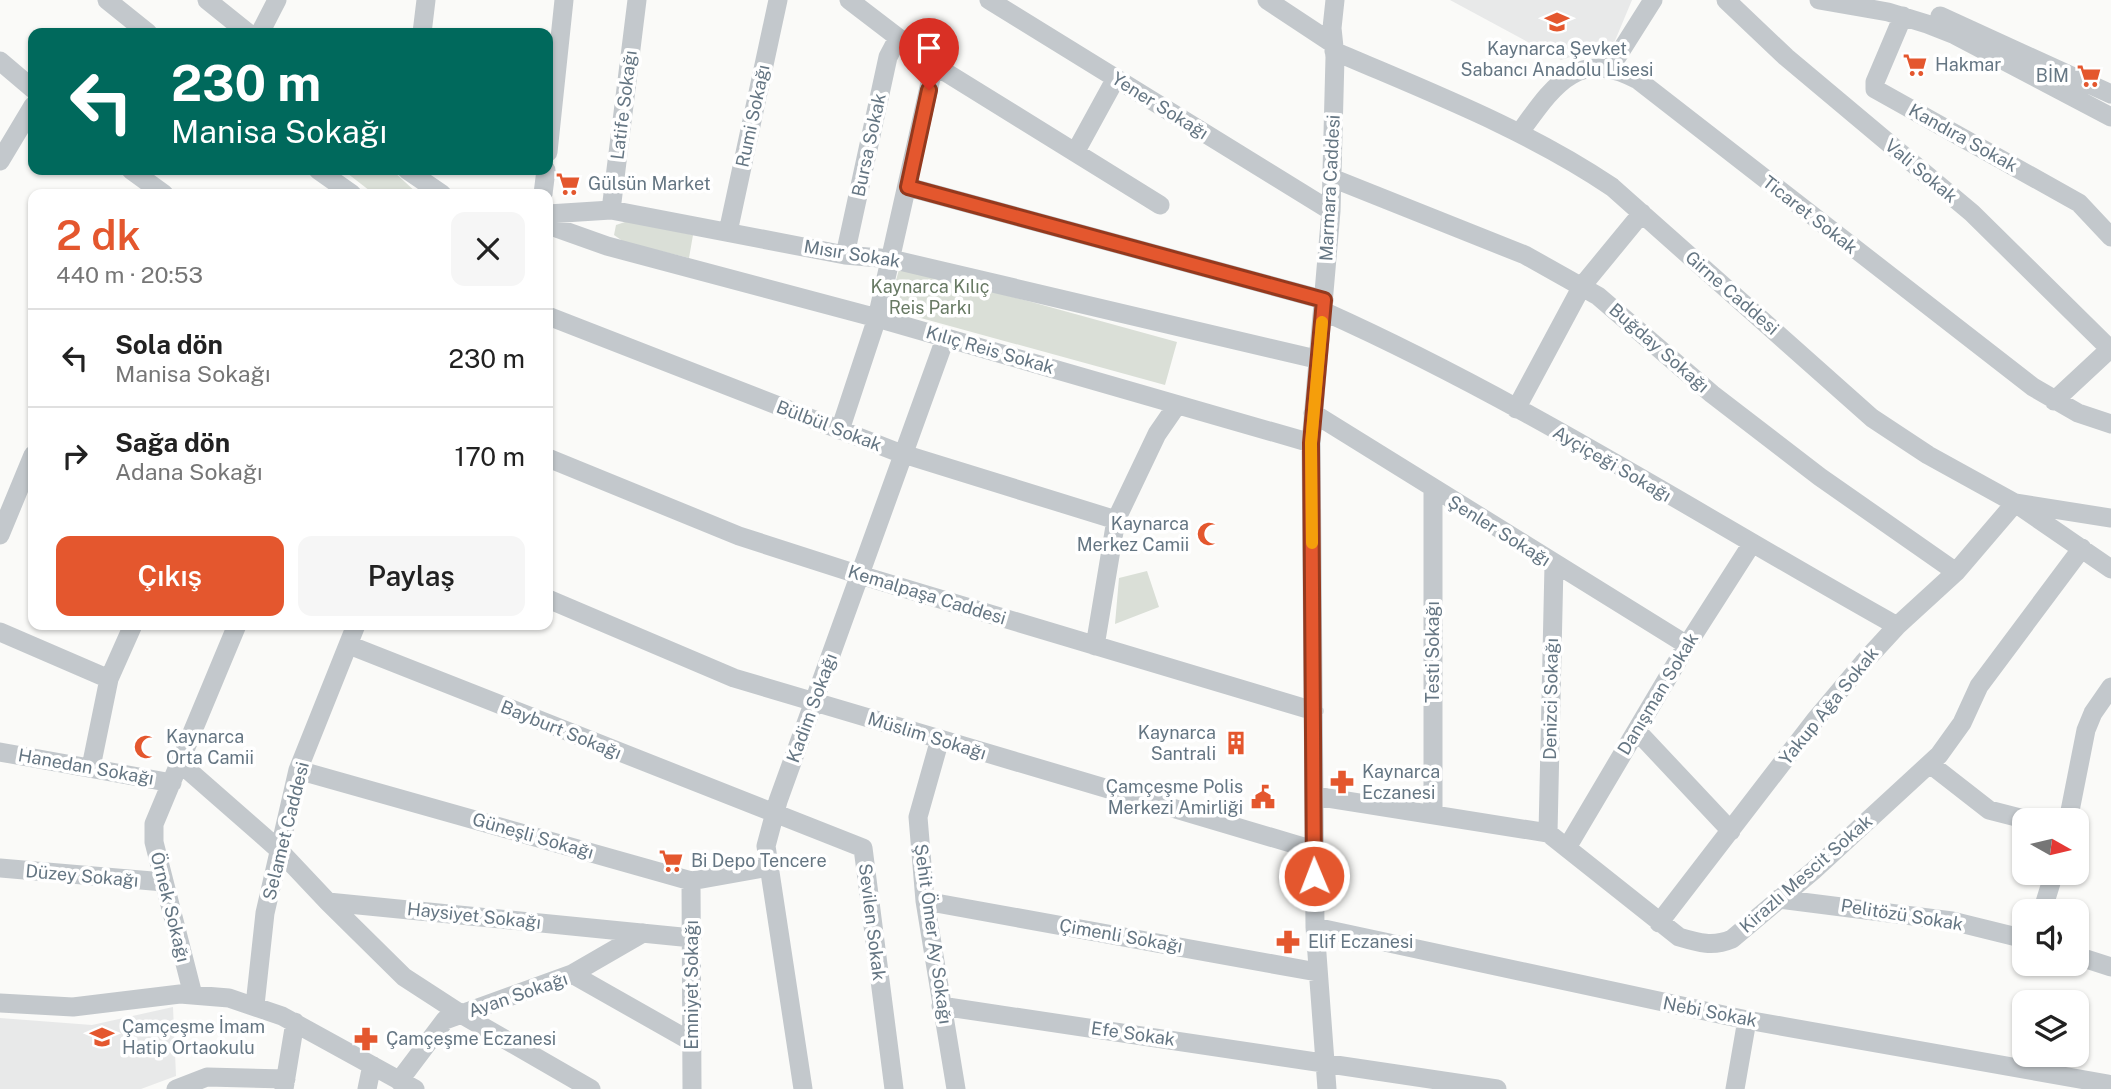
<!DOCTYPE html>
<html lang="tr">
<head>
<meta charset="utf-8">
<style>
	:root { --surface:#fff; --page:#f6f6f6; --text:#222; --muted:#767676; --line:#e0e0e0; --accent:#e4572e }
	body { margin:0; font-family:"Public Sans",sans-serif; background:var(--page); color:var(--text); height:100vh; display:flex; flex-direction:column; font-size:26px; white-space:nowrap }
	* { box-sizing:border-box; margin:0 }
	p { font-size:23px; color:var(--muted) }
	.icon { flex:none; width:38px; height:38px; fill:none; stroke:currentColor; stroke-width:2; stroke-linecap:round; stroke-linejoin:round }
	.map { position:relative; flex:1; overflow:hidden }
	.side { position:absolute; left:28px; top:189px; width:525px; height:441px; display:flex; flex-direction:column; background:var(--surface); border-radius:14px; box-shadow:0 2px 5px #0004 }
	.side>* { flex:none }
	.guide { position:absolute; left:28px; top:28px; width:525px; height:147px; border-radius:14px; box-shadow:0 2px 5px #0004; background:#00695c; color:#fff; overflow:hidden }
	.needle { width:46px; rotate:98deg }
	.fabs { position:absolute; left:2012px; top:808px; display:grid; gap:14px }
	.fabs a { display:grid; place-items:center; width:77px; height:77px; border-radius:14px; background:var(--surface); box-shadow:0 2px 5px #0004; font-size:35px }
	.pin { position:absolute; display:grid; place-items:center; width:60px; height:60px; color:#fff; margin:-72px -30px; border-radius:50% 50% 50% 0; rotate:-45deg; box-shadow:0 0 7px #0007 }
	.pin .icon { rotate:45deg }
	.me { position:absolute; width:77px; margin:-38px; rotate:359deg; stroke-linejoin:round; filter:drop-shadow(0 0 5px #0008) }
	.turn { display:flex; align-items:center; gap:24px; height:147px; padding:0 28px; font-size:32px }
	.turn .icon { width:91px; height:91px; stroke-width:2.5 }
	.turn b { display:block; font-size:49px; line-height:60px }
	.round { display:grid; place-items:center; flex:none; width:74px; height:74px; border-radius:14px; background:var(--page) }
	.summary { display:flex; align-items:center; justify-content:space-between; height:119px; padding:0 28px }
	h1 { font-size:42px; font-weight:600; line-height:52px; color:var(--accent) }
	.primary-button { display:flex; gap:14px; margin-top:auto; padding:14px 28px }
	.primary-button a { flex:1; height:80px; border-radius:14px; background:var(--accent); color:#fff; font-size:28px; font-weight:600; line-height:80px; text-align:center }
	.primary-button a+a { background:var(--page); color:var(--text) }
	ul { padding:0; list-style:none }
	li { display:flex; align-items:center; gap:21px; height:98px; padding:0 28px; border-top:2px solid var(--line) }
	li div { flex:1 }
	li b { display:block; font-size:26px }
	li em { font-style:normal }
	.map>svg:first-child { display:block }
</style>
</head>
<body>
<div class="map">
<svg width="2111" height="1089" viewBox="0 0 2111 1089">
	<rect width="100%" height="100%" fill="#fafaf8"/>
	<path fill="#e8e9e9" d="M1450 0H1632L1614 43 1561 60Z
		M173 1007 176 1076 141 1089H0V1018L92 1025Z"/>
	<path fill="#dadfd7" d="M343 170H392L418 194H374Z
		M628 221 693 235 689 258 624 242 614 235 616 225Z
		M900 266 1177 342 1165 385 888 309Z
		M1147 571 1159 607 1115 624 1119 578Z"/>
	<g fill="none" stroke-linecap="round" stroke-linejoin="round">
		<path stroke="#c3c8cc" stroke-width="19" d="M107 0 148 33
			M207 0 248 33
			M849 0 934 65 1160 205
			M989 0 1331 211
			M1267 0 1332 43
			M1726 0 1786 57 1972 213 2110 349
			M1819 0 1888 12 1927 24 1955 35 2111 117
			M1903 16 1875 82V89L2079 203 2111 237
			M1940 16 2111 94
			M260 33 277 0
			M422 33 426 0
			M1334 51C1429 92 1526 129 1612 187L1872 418 1928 455 2015 503 2111 569
			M0 61 33 89
			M1610 68 1653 0
			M1520 132C1553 87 1577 47 1638 80L2033 387 2078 413 2111 424
			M1076 151 1116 78
			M548 152 564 0
			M0 161 33 106
			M131 170 164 194
			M318 170 352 194
			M407 170 442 194
			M1332 178 1525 255 1598 296 1712 394 1820 477 1956 572
			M908 187 1324 300
			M543 194 546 170
			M611 210 637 0
			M548 214 611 210 845 255 891 259 1316 359
			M548 225 607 246 877 318 1311 443
			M728 232 778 0
			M845 255 888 57 898 38
			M1323 311C1522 400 1707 520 1897 626
			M548 316 897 452 1116 520
			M2054 401 2111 348
			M1516 409 1582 286 1642 213
			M1313 413 1687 645
			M840 430 877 318 934 65
			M548 458 739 536 860 575 1314 711
			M1433 490V814
			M0 535 33 455
			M548 599 734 678 1314 850
			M0 632 109 679
			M349 645 863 848 894 1089
			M1095 646 1116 520 1157 434 1177 405
			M1637 731 1731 831
			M940 739 918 817 925 901 956 1089
			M0 752 172 783
			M180 763 278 849 328 902 692 938
			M1930 764 1989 810 2032 821
			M91 767 109 679 133 625
			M298 770 691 881 769 867
			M1315 796 1548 833 1679 937C1699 943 1713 947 1732 939L1813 871 1939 755 1962 723 1979 686 2082 548
			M2068 821 2086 730 2093 713 2111 687
			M1548 833 1554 565
			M1568 846 1687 645 1751 545
			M0 868 164 882
			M691 881 692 1089
			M1778 899 1952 921 2025 939
			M925 901 1317 972
			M328 902 404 977 461 1014 591 1089
			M2042 912 2054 873
			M1659 923 1816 719 1863 663 1897 626 1956 572 2015 503 2111 518
			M1315 927 1747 1020 2108 1084 2107 1089
			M2077 956 2111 967
			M572 974 643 933
			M193 995 154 842V824L237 625
			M0 1003 73 1007 180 994 229 998 282 1016 415 1089
			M255 1005 265 913 298 770 356 625
			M941 1006 1497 1089
			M399 1081 445 1020 572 974 692 1042
			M176 1089 207 1077 286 1079
			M284 1089 295 1022
			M367 1089 372 1065
			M803 1089 766 846 778 801 945 339
			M1327 1089 1315 927 1311 443 1331 211 1335 57 1332 28 1335 0
			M1735 1089 1747 1020"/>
	</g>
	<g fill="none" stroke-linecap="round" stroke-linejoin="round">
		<g stroke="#94391e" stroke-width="18">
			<path id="route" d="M929 90 908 187 1324 300 1311 443 1314 876"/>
		</g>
		<use href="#route" stroke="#e4572e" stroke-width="12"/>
		<path stroke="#f59e0b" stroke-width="12" d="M1312 543 1311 443 1322 322"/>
	</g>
	<defs>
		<g id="school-bare" transform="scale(1.89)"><path d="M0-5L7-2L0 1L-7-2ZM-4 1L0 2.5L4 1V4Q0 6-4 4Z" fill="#e4572e" stroke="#fff" stroke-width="2.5" paint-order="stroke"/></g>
		<g id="supermarket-bare" transform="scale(1.89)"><path d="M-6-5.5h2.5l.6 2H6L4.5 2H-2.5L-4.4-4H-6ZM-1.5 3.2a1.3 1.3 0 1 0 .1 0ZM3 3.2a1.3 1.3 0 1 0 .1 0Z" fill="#e4572e" stroke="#fff" stroke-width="2.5" paint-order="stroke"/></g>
		<g id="mosque-bare" transform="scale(1.89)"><path d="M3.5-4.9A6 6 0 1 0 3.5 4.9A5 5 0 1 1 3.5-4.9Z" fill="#e4572e" stroke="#fff" stroke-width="2.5" paint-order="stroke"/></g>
		<g id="building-bare" transform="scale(1.89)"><path d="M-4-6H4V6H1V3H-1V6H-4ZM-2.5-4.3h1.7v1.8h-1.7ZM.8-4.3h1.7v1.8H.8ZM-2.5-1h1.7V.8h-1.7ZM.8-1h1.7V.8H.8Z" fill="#e4572e" stroke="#fff" stroke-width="2.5" paint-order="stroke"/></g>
		<g id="pharmacy-bare" transform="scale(1.89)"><path d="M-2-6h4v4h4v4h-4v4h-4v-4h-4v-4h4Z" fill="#e4572e" stroke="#fff" stroke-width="2.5" paint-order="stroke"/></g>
		<g id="civic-bare" transform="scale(1.89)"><path d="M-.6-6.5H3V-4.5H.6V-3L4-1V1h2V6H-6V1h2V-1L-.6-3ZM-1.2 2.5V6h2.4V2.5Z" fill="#e4572e" stroke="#fff" stroke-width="2.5" paint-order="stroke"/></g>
	</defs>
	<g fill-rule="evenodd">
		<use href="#school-bare" x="1557" y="22"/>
		<use href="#supermarket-bare" x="1915" y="65"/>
		<use href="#supermarket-bare" x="2089" y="76"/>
		<use href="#supermarket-bare" x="568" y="184"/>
		<use href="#mosque-bare" x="1209" y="534"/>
		<use href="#building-bare" x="1236" y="743"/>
		<use href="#mosque-bare" x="146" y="747"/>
		<use href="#pharmacy-bare" x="1342" y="782"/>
		<use href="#civic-bare" x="1263" y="797"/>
		<use href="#supermarket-bare" x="671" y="861"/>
		<use href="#pharmacy-bare" x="1288" y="942"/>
		<use href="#school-bare" x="102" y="1037"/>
		<use href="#pharmacy-bare" x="366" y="1039"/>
	</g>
	<g text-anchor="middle" stroke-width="7" stroke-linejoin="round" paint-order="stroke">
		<g font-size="18" fill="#657683" stroke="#fff" text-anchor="start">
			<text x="1557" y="55" text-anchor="middle">Kaynarca Şevket<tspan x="1557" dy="21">Sabancı Anadolu Lisesi</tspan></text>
			<text x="1935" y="71">Hakmar</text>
			<text x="2069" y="82" text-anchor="end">BİM</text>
			<text x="588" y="190">Gülsün Market</text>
			<text x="1189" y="530" text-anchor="end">Kaynarca<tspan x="1189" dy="21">Merkez Camii</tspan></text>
			<text x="1216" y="739" text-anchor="end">Kaynarca<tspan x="1216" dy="21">Santrali</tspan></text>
			<text x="166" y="743">Kaynarca<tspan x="166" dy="21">Orta Camii</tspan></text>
			<text x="1362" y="778">Kaynarca<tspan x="1362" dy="21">Eczanesi</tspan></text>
			<text x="1243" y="793" text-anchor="end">Çamçeşme Polis<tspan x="1243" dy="21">Merkezi Amirliği</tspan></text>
			<text x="691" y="867">Bi Depo Tencere</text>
			<text x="1308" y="948">Elif Eczanesi</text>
			<text x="122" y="1033">Çamçeşme İmam<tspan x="122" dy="21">Hatip Ortaokulu</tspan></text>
			<text x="386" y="1045">Çamçeşme Eczanesi</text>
		</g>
		<g font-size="18" fill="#657683" stroke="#fff">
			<text transform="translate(624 105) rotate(-83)" y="6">Latife Sokağı</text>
			<text transform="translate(1160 106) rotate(32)" y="6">Yener Sokağı</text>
			<text transform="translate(753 116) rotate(-78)" y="6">Rumi Sokağı</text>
			<text transform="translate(1963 138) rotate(29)" y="6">Kandıra Sokak</text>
			<text transform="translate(869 145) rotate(-78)" y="6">Bursa Sokak</text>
			<text transform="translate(1921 171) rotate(40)" y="6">Vali Sokak</text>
			<text transform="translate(1330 188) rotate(-87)" y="6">Marmara Caddesi</text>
			<text transform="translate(1810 215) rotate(38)" y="6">Ticaret Sokak</text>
			<text transform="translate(852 254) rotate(9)" y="6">Mısır Sokak</text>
			<text transform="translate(1732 293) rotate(41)" y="6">Girne Caddesi</text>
			<text transform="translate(1659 348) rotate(41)" y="6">Buğday Sokağı</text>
			<text transform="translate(990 350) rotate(16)" y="6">Kılıç Reis Sokak</text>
			<text transform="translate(829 426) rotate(21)" y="6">Bülbül Sokak</text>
			<text transform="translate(1612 464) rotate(30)" y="6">Ayçiçeği Sokağı</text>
			<text transform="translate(1499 531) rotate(32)" y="6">Şenler Sokağı</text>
			<text transform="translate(927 595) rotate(17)" y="6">Kemalpaşa Caddesi</text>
			<text transform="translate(1433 652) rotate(-90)" y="6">Testi Sokağı</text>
			<text transform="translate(1658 694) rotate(-59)" y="6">Danışman Sokak</text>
			<text transform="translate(1551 699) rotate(-89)" y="6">Denizci Sokağı</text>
			<text transform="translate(1829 706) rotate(-51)" y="6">Yakup Ağa Sokak</text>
			<text transform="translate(812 708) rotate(-70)" y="6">Kadim Sokağı</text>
			<text transform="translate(561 730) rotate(22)" y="6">Bayburt Sokağı</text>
			<text transform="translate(927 736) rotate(17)" y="6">Müslim Sokağı</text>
			<text transform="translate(86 767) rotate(10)" y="6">Hanedan Sokağı</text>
			<text transform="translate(286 831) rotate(-76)" y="6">Selamet Caddesi</text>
			<text transform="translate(533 836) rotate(16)" y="6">Güneşli Sokağı</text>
			<text transform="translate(1806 874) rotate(-41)" y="6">Kirazlı Mescit Sokak</text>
			<text transform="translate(82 876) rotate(5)" y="6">Düzey Sokağı</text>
			<text transform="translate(170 907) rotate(76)" y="6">Örnek Sokağı</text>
			<text transform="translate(1902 915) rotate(9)" y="6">Pelitözü Sokak</text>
			<text transform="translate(474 916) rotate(6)" y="6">Haysiyet Sokağı</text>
			<text transform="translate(872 922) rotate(83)" y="6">Sevilen Sokak</text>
			<text transform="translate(933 934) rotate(82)" y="6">Şehit Ömer Ay Sokağı</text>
			<text transform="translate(1121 936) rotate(10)" y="6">Çimenli Sokağı</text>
			<text transform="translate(692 985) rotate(-90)" y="6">Emniyet Sokağı</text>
			<text transform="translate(518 995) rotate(-19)" y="6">Ayan Sokağı</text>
			<text transform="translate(1710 1012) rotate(11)" y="6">Nebi Sokak</text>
			<text transform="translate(1133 1034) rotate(8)" y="6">Efe Sokak</text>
		</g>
		<g font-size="18" fill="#687a64" stroke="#fff">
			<text x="930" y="293">Kaynarca Kılıç<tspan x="930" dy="21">Reis Parkı</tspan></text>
		</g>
	</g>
</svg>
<div class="fabs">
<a><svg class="needle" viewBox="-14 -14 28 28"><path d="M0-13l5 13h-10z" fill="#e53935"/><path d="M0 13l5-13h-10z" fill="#767676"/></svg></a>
<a><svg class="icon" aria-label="sound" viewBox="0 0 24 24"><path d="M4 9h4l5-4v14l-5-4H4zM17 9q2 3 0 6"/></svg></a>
<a><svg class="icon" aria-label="layers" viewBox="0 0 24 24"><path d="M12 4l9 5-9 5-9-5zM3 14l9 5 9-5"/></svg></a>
</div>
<div class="pin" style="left:929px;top:90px;background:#d93025"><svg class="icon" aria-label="arrive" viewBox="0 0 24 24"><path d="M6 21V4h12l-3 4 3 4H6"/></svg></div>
<svg class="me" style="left:1314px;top:876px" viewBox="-20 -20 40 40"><circle r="17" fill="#e4572e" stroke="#fff" stroke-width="3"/><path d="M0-11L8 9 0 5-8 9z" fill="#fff"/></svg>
<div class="guide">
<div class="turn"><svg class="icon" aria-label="left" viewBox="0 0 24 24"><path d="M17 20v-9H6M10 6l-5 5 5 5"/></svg><div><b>230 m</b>Manisa Sokağı</div></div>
</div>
<section class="side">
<div class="summary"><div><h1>2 dk</h1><p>440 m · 20:53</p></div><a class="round"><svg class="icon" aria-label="close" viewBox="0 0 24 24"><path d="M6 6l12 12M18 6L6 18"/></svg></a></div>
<ul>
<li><svg class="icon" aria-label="left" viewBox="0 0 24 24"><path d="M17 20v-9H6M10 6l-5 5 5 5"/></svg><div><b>Sola dön</b><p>Manisa Sokağı</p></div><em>230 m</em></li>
<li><svg class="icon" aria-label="right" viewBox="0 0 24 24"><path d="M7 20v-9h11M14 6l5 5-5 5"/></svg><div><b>Sağa dön</b><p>Adana Sokağı</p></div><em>170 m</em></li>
</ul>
<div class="primary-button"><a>Çıkış</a><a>Paylaş</a></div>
</section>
</div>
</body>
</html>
